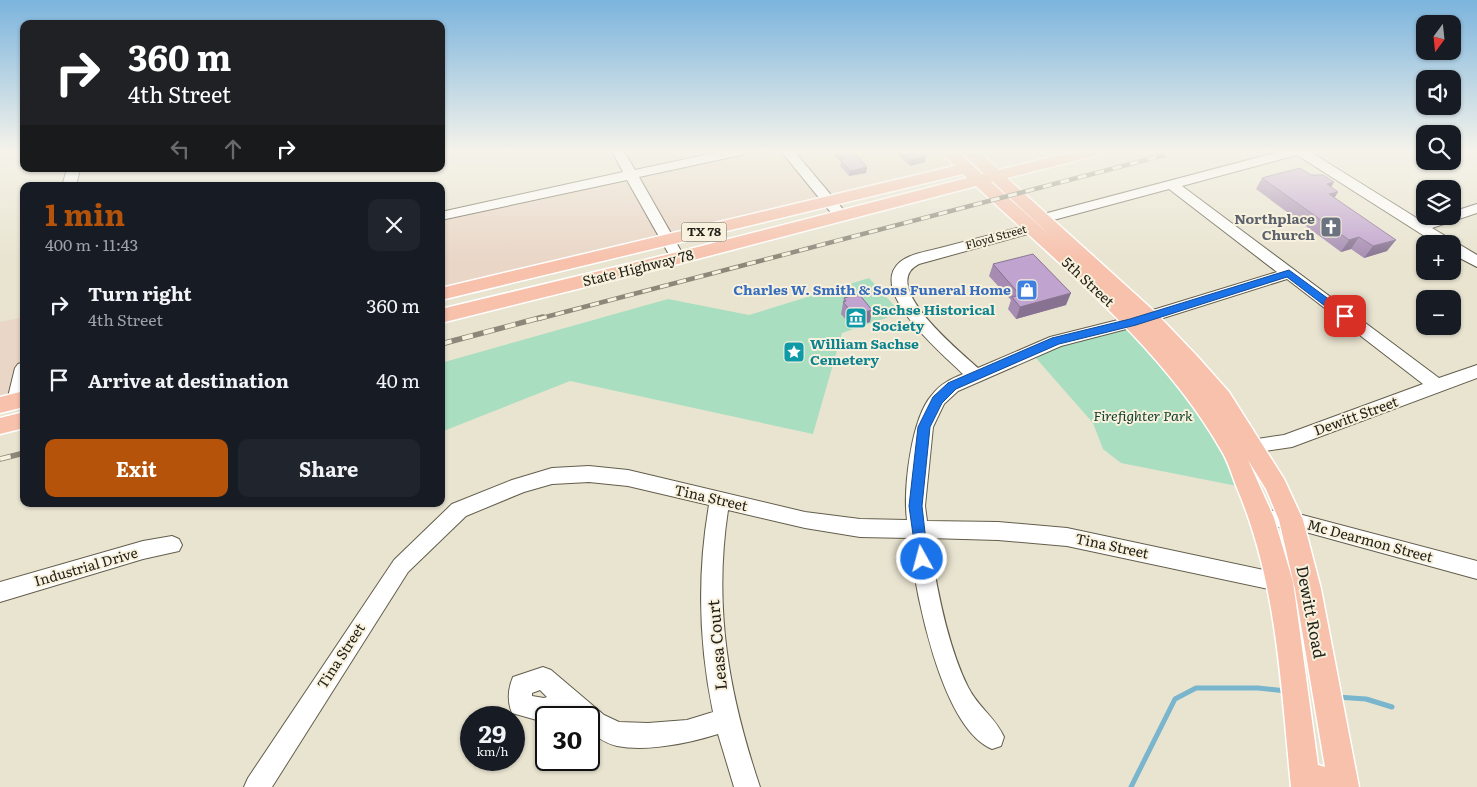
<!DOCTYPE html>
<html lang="en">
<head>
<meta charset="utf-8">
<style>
	:root { --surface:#171b24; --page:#20242c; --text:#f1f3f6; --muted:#9ea1a6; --accent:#b45309 }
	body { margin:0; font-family:Literata,serif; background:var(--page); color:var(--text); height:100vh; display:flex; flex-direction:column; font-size:19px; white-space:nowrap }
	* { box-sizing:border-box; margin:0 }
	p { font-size:16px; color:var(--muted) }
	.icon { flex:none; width:28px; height:28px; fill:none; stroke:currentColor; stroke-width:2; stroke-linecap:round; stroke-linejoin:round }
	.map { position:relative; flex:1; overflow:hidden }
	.sheet { position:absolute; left:20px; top:182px; width:425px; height:325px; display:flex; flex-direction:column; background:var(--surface); border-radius:10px; box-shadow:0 1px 4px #0004 }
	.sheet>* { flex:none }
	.hud { position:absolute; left:20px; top:20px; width:425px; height:152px; border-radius:10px; box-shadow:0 1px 4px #0004; background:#202124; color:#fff; overflow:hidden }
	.needle { width:32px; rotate:195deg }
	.controls { position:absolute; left:1416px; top:15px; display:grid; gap:10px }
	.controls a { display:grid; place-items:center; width:45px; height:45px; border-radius:10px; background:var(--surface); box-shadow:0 1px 4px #0004; font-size:25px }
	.speed { position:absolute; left:460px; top:706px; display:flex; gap:10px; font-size:25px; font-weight:700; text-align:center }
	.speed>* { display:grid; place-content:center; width:65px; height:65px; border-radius:50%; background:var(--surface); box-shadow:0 1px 4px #0004; line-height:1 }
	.speed small { font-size:12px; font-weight:400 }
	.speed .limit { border:2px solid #111; border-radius:8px; background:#fff; color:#111 }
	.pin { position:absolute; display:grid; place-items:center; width:42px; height:42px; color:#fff; margin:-21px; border-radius:10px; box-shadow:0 2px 8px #0006 }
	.me { position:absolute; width:55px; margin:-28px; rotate:353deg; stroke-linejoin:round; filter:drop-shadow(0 0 4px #0008) }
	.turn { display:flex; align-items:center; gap:18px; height:105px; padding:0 25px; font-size:22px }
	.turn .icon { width:65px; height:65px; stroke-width:2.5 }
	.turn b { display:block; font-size:35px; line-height:42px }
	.lanes { display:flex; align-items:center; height:48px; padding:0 25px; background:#0003; justify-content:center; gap:25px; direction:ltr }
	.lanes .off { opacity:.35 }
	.round { display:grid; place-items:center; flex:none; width:52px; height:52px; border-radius:10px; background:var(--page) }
	.summary { display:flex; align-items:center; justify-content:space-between; height:85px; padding:0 25px }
	h1 { font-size:30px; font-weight:700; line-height:38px; color:var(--accent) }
	.action { display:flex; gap:10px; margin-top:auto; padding:10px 25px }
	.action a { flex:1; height:58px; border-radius:10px; background:var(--accent); color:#fff; font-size:20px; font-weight:700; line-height:58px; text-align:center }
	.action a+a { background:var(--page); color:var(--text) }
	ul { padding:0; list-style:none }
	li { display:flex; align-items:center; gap:15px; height:75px; padding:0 25px }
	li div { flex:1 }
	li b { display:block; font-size:19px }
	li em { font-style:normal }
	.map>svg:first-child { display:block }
</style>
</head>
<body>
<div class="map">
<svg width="1477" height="787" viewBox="0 0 1477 787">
	<rect width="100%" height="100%" fill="#e9e4d0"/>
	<path fill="#e9d6c6" d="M739 151H1005L441 289V220Z
		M24 317V392L0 397V322Z"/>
	<path fill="#a9dec1" d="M869 278 901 313 842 333 813 434 570 381 441 432V363L668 299 749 315Z
		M1131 329 1148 346 1219 441 1242 487 1121 463 1103 449 1093 423 1035 357 1058 345Z"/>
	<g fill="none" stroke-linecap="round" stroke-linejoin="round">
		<path stroke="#79b5cd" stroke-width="5" d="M1337 697 1366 699 1392 707
			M1131 787 1175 699 1196 688H1258L1286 691"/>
		<g stroke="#635e4c" stroke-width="2">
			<path id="minor" d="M612 151H624L635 170 723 151H747L741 155 639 177 685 258 683 261H673L671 258 627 180 441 220V212L623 172Z
				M781 151H794L847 214 849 217 847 220H837Z
				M1282 151H1309L1423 222 1439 216H1452V212L1477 204V213L1432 228 1477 255V267L1452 254V244H1437L1297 155 1182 186 1439 378 1477 365V378L1292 447 1238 455 1231 453 1229 448 1231 443 1284 435 1423 384 1287 279 1138 326 1061 346 958 391 944 404 933 427 925 506 927 521 998 522 1067 528 1287 575 1294 577 1298 584 1294 591 1287 593 1067 546 998 540 929 538C936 585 947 645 968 687 977 706 996 718 1004 737L1001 746 992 749C940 727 915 589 909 538L860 537 805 528 728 510C713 608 729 695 760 787H734L718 734C690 743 647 752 617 746 607 744 597 737 589 732V718H571L565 713 554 718H546V721L544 722 512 713C507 701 508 689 513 677L543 667 551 670 604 715 619 722 648 723 687 720 713 712C699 645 697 574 709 505L628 486 589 482 552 484 524 492 466 516 408 572 272 787H244L248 778 394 560 452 504 512 480 552 468 589 466 628 470 805 512 860 519 907 520C903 490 911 418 932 395 940 384 951 379 963 374 944 355 866 291 900 262 911 253 930 251 944 247 971 240 998 233 1025 226L1036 216ZM1169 189 1277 272 1130 317 1050 337 978 368C961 352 877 285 919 264L1035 232 1046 222ZM540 690 547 697 544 698 532 696V693Z
				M67 169H80L76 186H62Z
				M24 362V403L22 406 16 408 10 406 7 401 15 368 18 364Z
				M1262 510 1291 512 1477 561V579L1291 528 1262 526 1255 524 1252 518 1255 512Z
				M172 536 179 539 182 545 179 551 143 559 0 602V582L143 541Z"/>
		</g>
		<g stroke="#fff" stroke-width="3">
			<path id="major" d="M940 151H957L982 174H984L961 151H978L999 170 1076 151H1104L1102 154 1007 178 1155 312 1197 356 1229 392 1284 479 1303 520 1321 589 1359 787H1291C1281 686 1277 582 1237 488 1232 475 1228 461 1221 450 1163 348 1060 265 976 186L678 264 441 323V309L678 252 967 178 963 174 441 300V288L955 166ZM992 181 1054 239 991 182ZM1248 460 1266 489 1279 520 1295 589 1325 767 1318 765 1293 582 1274 518Z
				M24 391V407L0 413V397Z
				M24 412V428L0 434V418Z"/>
		</g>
		<use href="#minor" fill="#fff" fill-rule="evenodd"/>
		<use href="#major" fill="#f7c1ac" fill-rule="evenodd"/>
		<g stroke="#8b887a" stroke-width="4.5">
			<path id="rail-far1" d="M538 319 1180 151"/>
		</g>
		<g stroke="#8b887a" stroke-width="5.5">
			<path id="rail" d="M441 344 543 317
				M0 459 24 453"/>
		</g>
		<use href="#rail-far1" stroke="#f7f1dd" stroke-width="3" stroke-dasharray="9" stroke-linecap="butt"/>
		<use href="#rail" stroke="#f7f1dd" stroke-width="4" stroke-dasharray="11" stroke-linecap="butt"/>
	</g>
	<path fill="#a68cb2" d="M836 151H853L867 167 866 173 849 176 840 166 841 162 835 156Z
		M895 151H921L925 162 910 166Z
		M1262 178 1334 182 1331 187 1335 198 1387 251 1364 258 1351 249 1341 252 1256 189Z
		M993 264 1066 305 1016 319 1008 309 1011 300 989 276Z
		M844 298 870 322 852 327 841 314Z"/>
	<path fill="#877291" d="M926 156 925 162 910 166 911 160Z
		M867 167 866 173 849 176 850 171Z
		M1334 182 1327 194V184Z
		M1338 192 1331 204 1329 194Z
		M1359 237 1351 249 1341 252 1349 240Z
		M1396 240 1387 251 1364 258 1373 246Z
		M1071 293 1066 305 1016 319 1020 307Z
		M872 310 870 322 852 327 854 315Z"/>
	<path fill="#c1a3cf" stroke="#877291" d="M837 151H853L867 167 850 171 841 160 844 159Z
		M902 151H921L926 156 911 160Z
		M1300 168 1311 175H1323L1334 182 1327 184 1338 192 1329 194 1396 240 1373 246 1359 237 1349 240 1262 178Z
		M1033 254 1071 293 1020 307 1012 297 1020 295 993 264Z
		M859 294 872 310 854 315 843 302 846 301 844 298Z"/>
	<linearGradient id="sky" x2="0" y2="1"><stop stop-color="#7bb4dd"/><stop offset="0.58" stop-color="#f5f3ea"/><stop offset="1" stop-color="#f5f3ea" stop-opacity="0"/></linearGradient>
	<rect width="1477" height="261" fill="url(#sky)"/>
	<path fill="#1a73e8" stroke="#114b97" d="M1289 270 1349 314 1350 316 1349 319H1342L1287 277 1136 325 1059 344 956 389 942 403 930 427 922 506 928 559 926 563 922 565 917 563 909 506 918 427 933 397 948 383 1052 338 1130 319Z"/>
	<defs>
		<g id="church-square" transform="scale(1.125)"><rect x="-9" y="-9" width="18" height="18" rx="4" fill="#6b7280" stroke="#f7f1dd"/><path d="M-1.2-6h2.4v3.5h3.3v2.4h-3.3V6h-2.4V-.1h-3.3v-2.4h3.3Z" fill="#fff"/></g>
		<g id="shop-square" transform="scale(1.125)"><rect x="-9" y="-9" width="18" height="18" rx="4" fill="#3f7fe0" stroke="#f7f1dd"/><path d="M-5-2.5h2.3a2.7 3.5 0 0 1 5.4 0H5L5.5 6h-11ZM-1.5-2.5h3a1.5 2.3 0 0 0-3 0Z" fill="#fff"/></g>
		<g id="museum-square" transform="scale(1.125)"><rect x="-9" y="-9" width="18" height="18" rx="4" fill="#0f9aa8" stroke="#f7f1dd"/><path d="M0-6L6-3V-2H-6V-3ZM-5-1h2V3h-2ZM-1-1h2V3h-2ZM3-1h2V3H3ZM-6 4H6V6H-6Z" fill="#fff"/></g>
		<g id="sight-square" transform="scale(1.125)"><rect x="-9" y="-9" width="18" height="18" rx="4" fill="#0f9aa8" stroke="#f7f1dd"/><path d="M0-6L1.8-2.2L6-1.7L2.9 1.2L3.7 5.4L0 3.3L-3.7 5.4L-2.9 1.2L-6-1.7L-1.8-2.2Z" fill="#fff"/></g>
	</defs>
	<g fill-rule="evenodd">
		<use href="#church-square" x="1331" y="227"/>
		<use href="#shop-square" x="1027" y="290"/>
		<use href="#museum-square" x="856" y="318"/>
		<use href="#sight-square" x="794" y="352"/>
	</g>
	<g text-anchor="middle" stroke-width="4" stroke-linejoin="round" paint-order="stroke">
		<g font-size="11" fill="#232119" stroke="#f7f1dd">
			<text transform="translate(996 237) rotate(-16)" y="4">Floyd Street</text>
		</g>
		<rect fill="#f7f1dd" stroke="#635f54" stroke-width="1" x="681.5" y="222.5" width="45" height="19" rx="4"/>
		<g font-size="12" font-weight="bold" fill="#232119">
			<text x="704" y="236">TX 78</text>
		</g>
		<g font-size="14" font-weight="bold" fill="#5b616d" stroke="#f7f1dd" text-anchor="end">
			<text x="1315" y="224">Northplace<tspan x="1315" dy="16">Church</tspan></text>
		</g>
		<g font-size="14" fill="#232119" stroke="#f7f1dd">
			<text transform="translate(638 268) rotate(-14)" y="5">State Highway 78</text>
			<text transform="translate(1088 282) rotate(43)" y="5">5th Street</text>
			<text transform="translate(1356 416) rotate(-20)" y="5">Dewitt Street</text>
			<text transform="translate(711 498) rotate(13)" y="5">Tina Street</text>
			<text transform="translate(1370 541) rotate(15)" y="5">Mc Dearmon Street</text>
			<text transform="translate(1112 546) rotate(12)" y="5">Tina Street</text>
			<text transform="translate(86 567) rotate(-16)" y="5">Industrial Drive</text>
			<text transform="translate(341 656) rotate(-57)" y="5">Tina Street</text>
		</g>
		<g font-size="14" font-weight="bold" fill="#366cbe" stroke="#f7f1dd" text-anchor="end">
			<text x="1011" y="295">Charles W. Smith &amp; Sons Funeral Home</text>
		</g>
		<g font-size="14" font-weight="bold" fill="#0d838f" stroke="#f7f1dd" text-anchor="start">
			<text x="872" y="315">Sachse Historical<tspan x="872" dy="16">Society</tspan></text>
			<text x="810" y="349">William Sachse<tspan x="810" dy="16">Cemetery</tspan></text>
		</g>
		<g font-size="14" font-style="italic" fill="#0f3c28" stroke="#f7f1dd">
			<text x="1143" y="421">Firefighter Park</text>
		</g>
		<g font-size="16" fill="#232119" stroke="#f7f1dd">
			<text transform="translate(1311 612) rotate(79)" y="6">Dewitt Road</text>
			<text transform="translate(717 645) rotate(-95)" y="6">Leasa Court</text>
		</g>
	</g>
</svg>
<div class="controls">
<a><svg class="needle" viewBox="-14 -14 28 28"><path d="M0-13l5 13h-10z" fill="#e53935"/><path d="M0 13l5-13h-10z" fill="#9ea1a6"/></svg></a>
<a><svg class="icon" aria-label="sound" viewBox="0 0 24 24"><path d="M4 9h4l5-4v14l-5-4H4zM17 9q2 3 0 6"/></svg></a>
<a><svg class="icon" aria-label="search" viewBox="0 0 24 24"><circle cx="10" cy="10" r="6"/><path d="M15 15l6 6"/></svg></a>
<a><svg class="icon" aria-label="layers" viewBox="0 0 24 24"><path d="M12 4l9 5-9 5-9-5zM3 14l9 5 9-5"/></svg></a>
<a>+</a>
<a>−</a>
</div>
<div class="speed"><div>29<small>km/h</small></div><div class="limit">30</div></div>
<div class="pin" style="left:1345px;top:316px;background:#d93025"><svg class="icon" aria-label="arrive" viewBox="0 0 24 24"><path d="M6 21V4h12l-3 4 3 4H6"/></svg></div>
<svg class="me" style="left:922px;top:559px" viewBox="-20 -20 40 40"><circle r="17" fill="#1a73e8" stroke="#fff" stroke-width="3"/><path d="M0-11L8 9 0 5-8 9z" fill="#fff"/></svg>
<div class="hud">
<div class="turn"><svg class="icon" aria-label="right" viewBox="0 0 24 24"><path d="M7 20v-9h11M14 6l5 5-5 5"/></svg><div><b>360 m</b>4th Street</div></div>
<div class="lanes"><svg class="icon off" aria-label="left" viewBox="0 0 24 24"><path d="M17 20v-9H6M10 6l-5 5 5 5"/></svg><svg class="icon off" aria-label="ahead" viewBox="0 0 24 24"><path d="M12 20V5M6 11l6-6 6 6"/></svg><svg class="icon" aria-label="right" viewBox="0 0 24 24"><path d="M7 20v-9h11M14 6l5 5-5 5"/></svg></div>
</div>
<section class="sheet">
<div class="summary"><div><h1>1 min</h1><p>400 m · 11:43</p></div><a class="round"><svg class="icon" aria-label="close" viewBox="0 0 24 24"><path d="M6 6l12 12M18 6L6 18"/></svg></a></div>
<ul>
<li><svg class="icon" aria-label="right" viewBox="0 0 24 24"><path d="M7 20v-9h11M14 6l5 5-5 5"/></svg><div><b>Turn right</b><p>4th Street</p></div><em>360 m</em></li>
<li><svg class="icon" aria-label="arrive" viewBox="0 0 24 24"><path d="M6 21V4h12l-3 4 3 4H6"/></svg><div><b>Arrive at destination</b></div><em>40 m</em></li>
</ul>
<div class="action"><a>Exit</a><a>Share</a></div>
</section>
</div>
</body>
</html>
